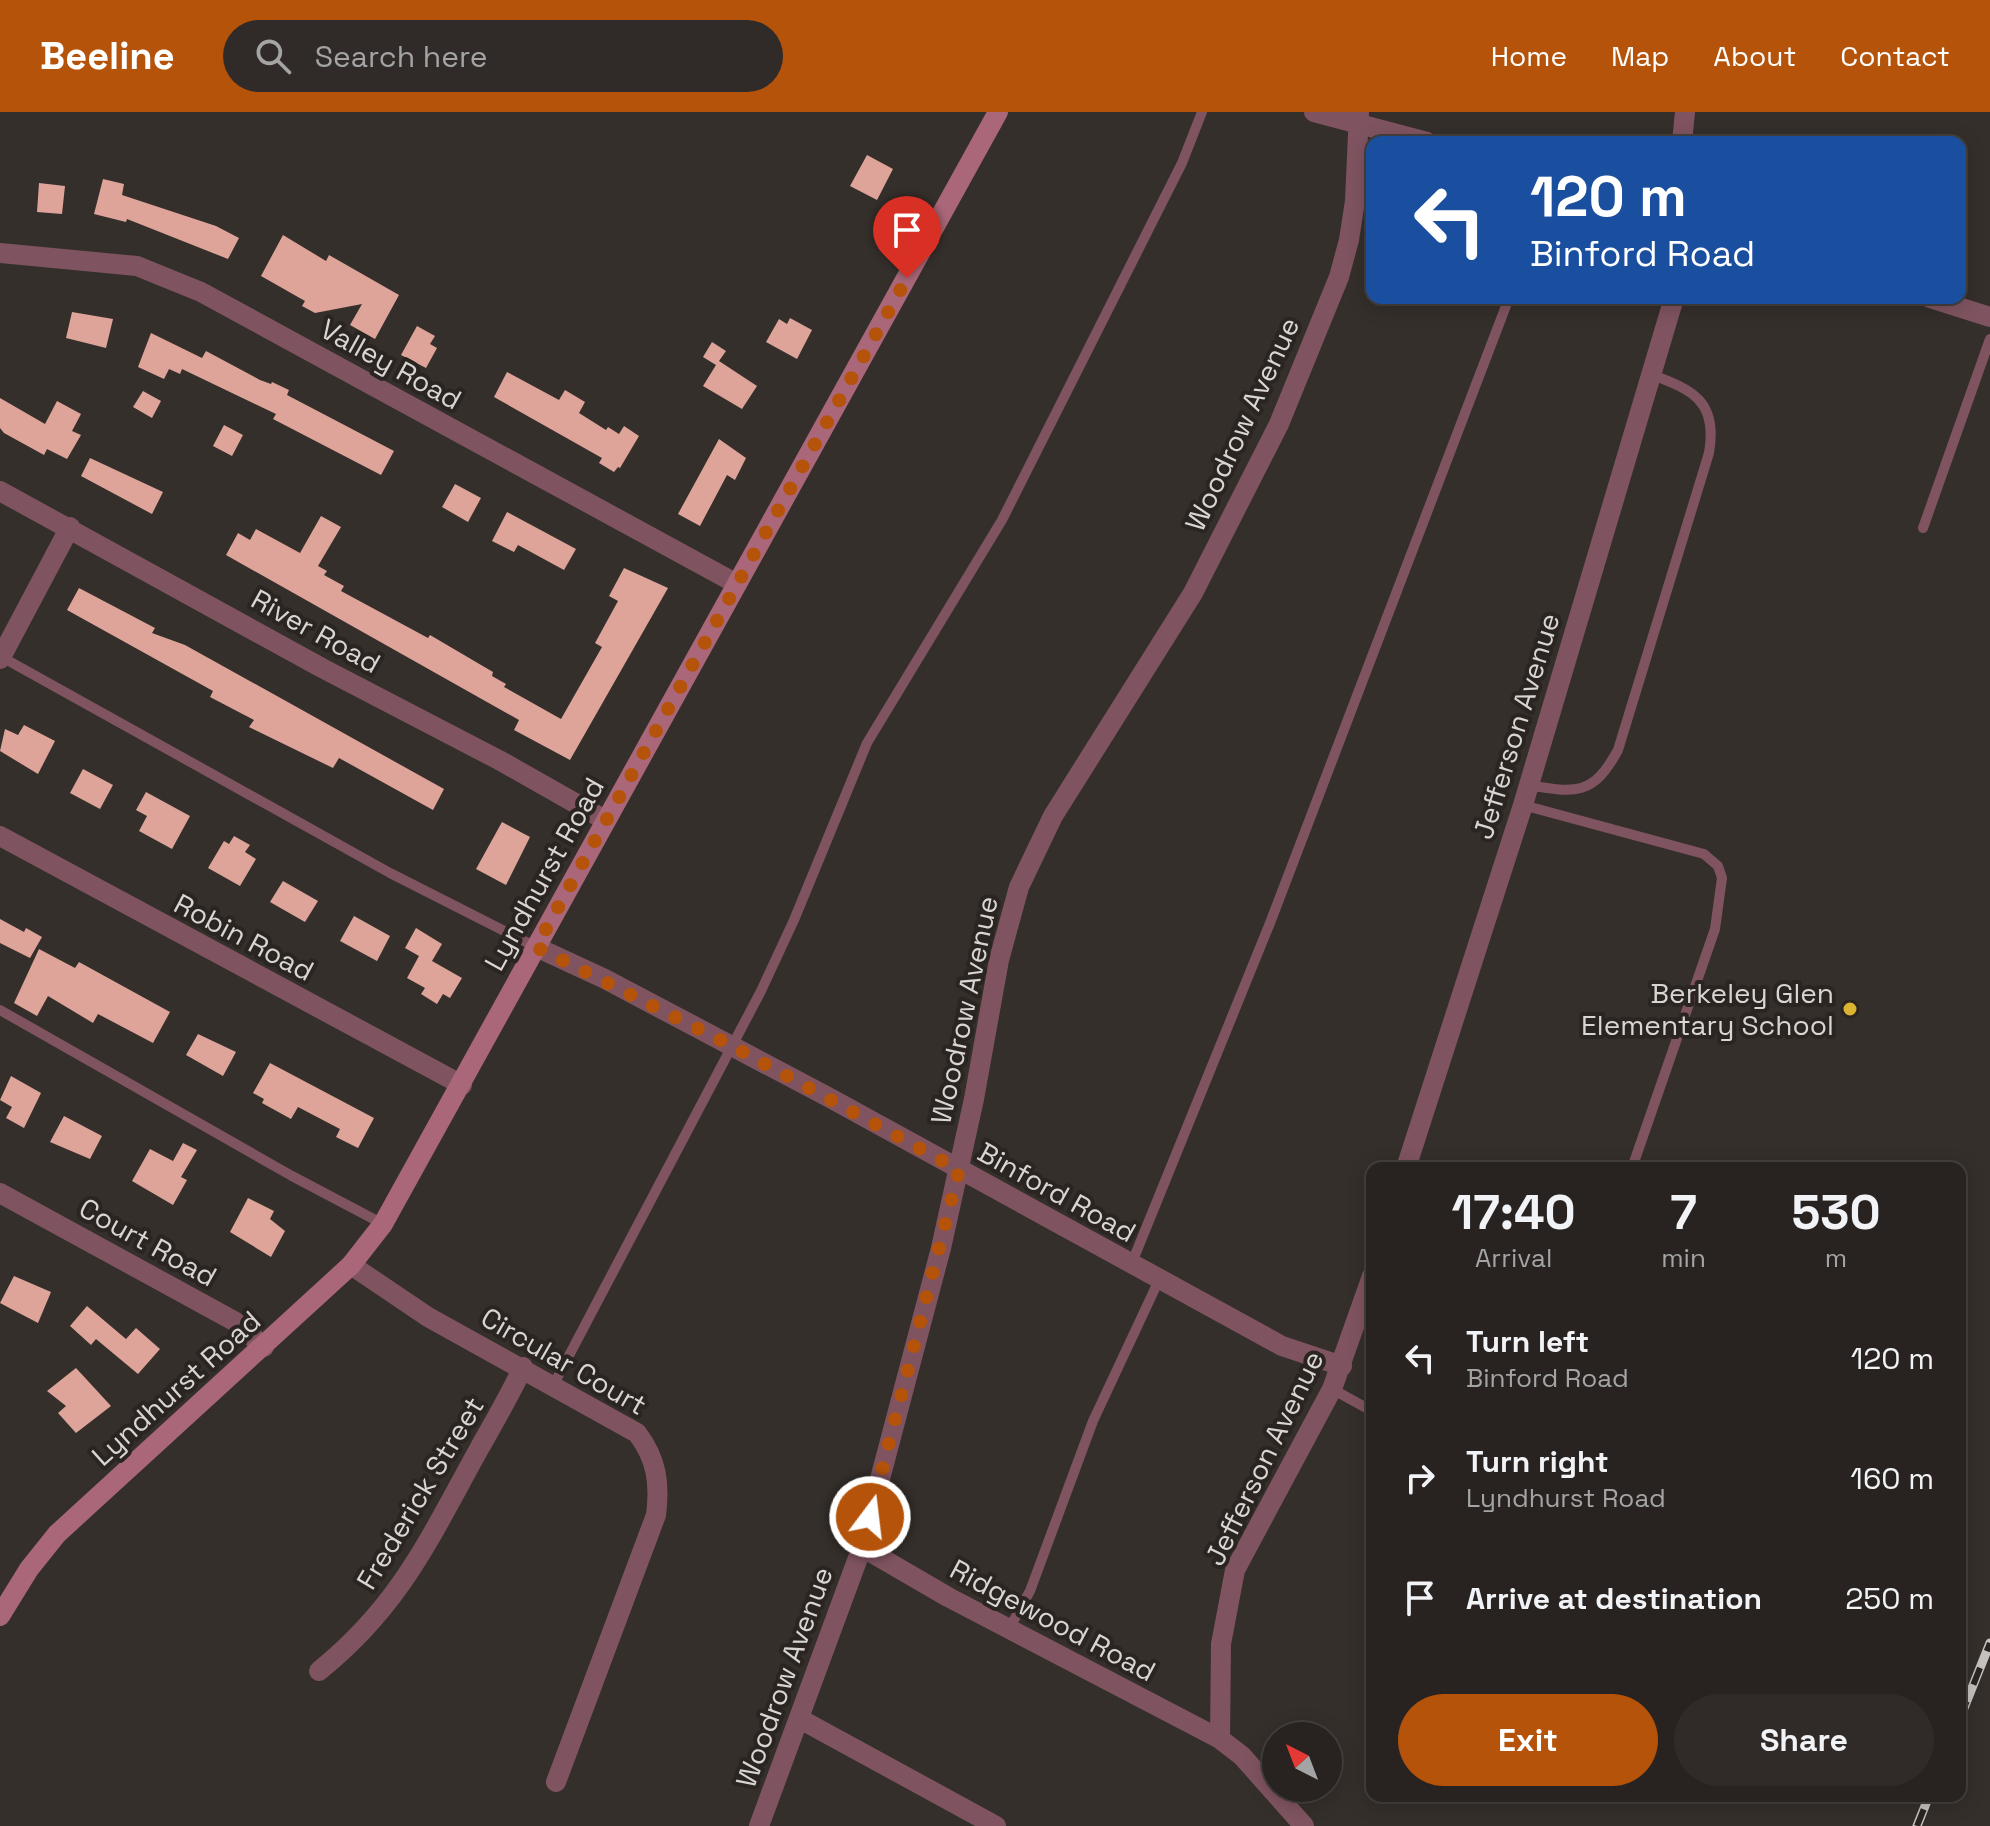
<!DOCTYPE html>
<html lang="en">
<head>
<meta charset="utf-8">
<style>
	:root { --surface:#282320; --page:#302b29; --text:#f1f3f6; --muted:#a5a4a5; --line:#44403e; --accent:#b45309 }
	body { margin:0; font-family:"Space Grotesk",sans-serif; background:var(--page); color:var(--text); height:100vh; display:flex; flex-direction:column; font-size:30px; white-space:nowrap }
	* { box-sizing:border-box; margin:0 }
	p { font-size:26px; color:var(--muted) }
	.icon { flex:none; width:44px; height:44px; fill:none; stroke:currentColor; stroke-width:2; stroke-linecap:round; stroke-linejoin:round }
	.map { position:relative; flex:1; overflow:hidden }
	.panel { position:absolute; left:1366px; top:1050px; width:600px; height:640px; display:flex; flex-direction:column; background:var(--surface); border-radius:16px; box-shadow:0 4px 20px #0003,0 0 0 2px var(--line) }
	.panel>* { flex:none }
	.top-card { position:absolute; left:1366px; top:24px; width:600px; height:168px; border-radius:16px; box-shadow:0 4px 20px #0003,0 0 0 2px var(--line); background:#1a4fa0; color:#fff; overflow:hidden }
	.needle { width:52px; rotate:318deg }
	.controls { position:absolute; left:1262px; top:1610px; display:grid; gap:16px }
	.controls a { display:grid; place-items:center; width:80px; height:80px; border-radius:50%; background:var(--surface); box-shadow:0 4px 20px #0003,0 0 0 2px var(--line); font-size:40px }
	.pin { position:absolute; display:grid; place-items:center; width:68px; height:68px; color:#fff; margin:-82px -34px; border-radius:50% 50% 50% 0; rotate:-45deg; box-shadow:0 0 8px #0007 }
	.pin .icon { rotate:45deg }
	.me { position:absolute; width:88px; margin:-44px; rotate:15deg; stroke-linejoin:round; filter:drop-shadow(0 0 6px #0008) }
	.turn { display:flex; align-items:center; gap:28px; height:168px; padding:0 32px; font-size:36px }
	.turn .icon { width:104px; height:104px; stroke-width:2.5 }
	.turn b { display:block; font-size:56px; line-height:68px }
	.eta { display:flex; justify-content:space-evenly; align-items:center; height:136px; text-align:center }
	.eta b { font-size:48px; font-weight:600; line-height:56px }
	.primary-button { display:flex; gap:16px; margin-top:auto; padding:16px 32px }
	.primary-button a { flex:1; height:92px; border-radius:48px; background:var(--accent); color:#fff; font-size:32px; font-weight:600; line-height:92px; text-align:center }
	.primary-button a+a { background:var(--page); color:var(--text) }
	ul { padding:0; list-style:none }
	li { display:flex; align-items:center; gap:24px; height:120px; padding:0 32px }
	li div { flex:1 }
	li b { display:block; font-size:30px }
	li em { font-style:normal }
	header { display:flex; align-items:center; gap:48px; box-sizing:border-box; height:112px; padding:0 40px; background:var(--accent); color:#fff }
	header strong { font-size:38px }
	nav { display:flex; gap:44px; margin-inline-start:auto; font-size:28px }
	.search { width:560px; height:72px; background:var(--page); display:flex; align-items:center; gap:20px; box-sizing:border-box; padding:0 28px; border-radius:44px; color:var(--muted); font-size:30px }
	.map>svg:first-child { display:block }
</style>
</head>
<body>
<header>
<strong>Beeline</strong>
<div class="search"><svg class="icon" aria-label="search" viewBox="0 0 24 24"><circle cx="10" cy="10" r="6"/><path d="M15 15l6 6"/></svg>Search here</div>
<nav><a>Home</a><a>Map</a><a>About</a><a>Contact</a></nav>
</header>
<div class="map">
<svg width="1990" height="1714" viewBox="0 0 1990 1714">
	<rect width="100%" height="100%" fill="#352f2b"/>
	<path fill="#dea499" d="M867 43 893 57 877 88 850 74Z
		M103 67 124 72 122 83 216 114 239 126 228 147 127 107 126 110 94 102Z
		M39 71 65 74 62 102 37 100Z
		M283 123 326 149 329 143 399 183 375 227 350 213 362 192 315 201 302 194 305 189 261 164Z
		M72 200 113 207 106 236 66 226Z
		M790 206 812 218 797 247 766 230 779 207 787 212Z
		M417 214 435 224 430 232 437 236 426 256 401 243Z
		M151 221 202 246 206 239 260 268 271 272 272 270 289 278 287 283 394 339 381 363 273 307 276 302 182 257 180 262 169 257 164 267 138 255Z
		M712 230 726 239 719 249 757 274 742 297 703 274 716 253 703 245Z
		M507 260 559 288 565 278 585 290 579 301 606 318 608 315 619 322 624 314 639 324 620 356 618 355 614 360 599 351 602 346 494 285Z
		M143 279 161 289 152 306 133 295Z
		M0 286 45 312 57 289 81 302 72 319 81 323 67 347 47 337 44 343 4 321 0 316Z
		M224 313 243 323 232 344 213 334Z
		M719 327 746 346 735 368 727 363 700 414 678 402Z
		M90 346 163 380 152 402 81 364Z
		M455 372 481 386 468 410 442 395Z
		M507 400 576 437 564 458 518 433 514 440 492 429Z
		M321 404 341 415 318 454 327 459 324 463 344 474 341 479 428 526 430 523 493 560 492 564 506 572 504 575 561 607 602 535 595 531 618 489 609 484 624 456 668 476 570 648 514 618 519 608 226 443 238 421 250 428 256 417 300 441Z
		M79 476 155 516 152 521 185 533 444 677 433 698 339 646 333 656 249 615 254 608 210 585 213 579 67 498Z
		M24 613 55 629 38 662 0 639 5 617 18 623Z
		M83 657 113 673 100 697 70 681Z
		M146 680 190 704 172 737 139 719 147 704 136 698Z
		M502 710 530 725 506 773 476 757Z
		M234 724 250 733 245 740 256 747 240 774 208 756 224 729 229 732Z
		M283 769 318 789 305 810 270 790Z
		M354 804 390 824 377 849 340 829Z
		M0 807 24 820 26 816 42 825 30 846 0 831Z
		M416 816 442 832 432 849 462 866 450 886 443 882 437 892 421 882 425 876 407 866 419 844 405 836Z
		M39 837 75 856 79 850 170 900 153 931 98 902 93 911 48 884 37 904 14 891Z
		M198 922 236 940 223 964 186 943Z
		M270 951 374 1006 358 1036 336 1025 340 1017 298 995 291 1007 262 991 264 987 253 981Z
		M11 964 41 981 24 1016 6 1006 12 995 0 988Z
		M64 1004 102 1024 90 1047 50 1030Z
		M183 1031 197 1038 181 1065 187 1068 173 1093 132 1069 150 1037 173 1049Z
		M248 1086 274 1099 270 1107 285 1119 271 1145 230 1120Z
		M14 1164 51 1180 38 1211 0 1191Z
		M87 1194 126 1227 136 1216 160 1237 138 1262 96 1227 91 1233 70 1214Z
		M76 1256 111 1294 76 1321 58 1301 66 1294 47 1279Z"/>
	<g fill="none" stroke-linecap="round" stroke-linejoin="round">
		<path stroke="#7f5460" stroke-width="10" d="M1923 416 1990 227
			M0 544 390 761 536 835
			M1528 673C1576 681 1593 684 1618 638L1709 341C1718 289 1693 278 1650 262
			M1523 693 1704 742 1718 754 1722 766 1715 817 1632 1056
			M0 898 292 1064 383 1112
			M1131 1153 1270 811 1509 186
			M554 1272 761 879 794 808 867 631 1002 408 1182 51 1202 0
			M1332 1277 1372 1299
			M1009 1517 1030 1479 1093 1309 1159 1168"/>
		<path stroke="#7f5460" stroke-width="20" d="M1682 30 1685 0
			M0 141 137 154 201 180 737 472
			M0 379 322 556 499 648 605 708
			M0 547 70 415
			M0 724 462 973
			M536 835 605 867 830 986 1282 1234 1342 1254
			M1406 1056 1523 693 1674 186
			M0 1081 234 1209 264 1235
			M351 1153 428 1205 637 1321C657 1347 660 1372 656 1403L556 1670
			M862 1435 948 1485 1220 1627
			M319 1559C401 1493 430 1425 479 1337 494 1310 510 1283 523 1255
			M800 1607 996 1714
			M759 1714 862 1435 941 1136 974 987 999 848 1019 775 1053 704 1193 481 1279 312 1339 165 1349 128 1355 89 1359 0
			M1304 1714 1242 1644 1220 1627 1221 1532 1235 1458 1332 1277 1372 1164"/>
		<path stroke="#7f5460" stroke-width="20" d="M1314 0 1427 30
			M1930 186 1990 205"/>
		<path stroke="#aa6779" stroke-width="20" d="M0 1504 29 1457 57 1422 351 1153 383 1112 998 0"/>
		<g stroke="#c5c2bf" stroke-width="9">
			<path id="rail" d="M1960 1606 1990 1531
				M1917 1714 1929 1684"/>
		</g>
		<use href="#rail" stroke="#2b2522" stroke-width="6" stroke-dasharray="18" stroke-linecap="butt"/>
	</g>
	<g fill="none" stroke-linecap="round" stroke-linejoin="round">
		<path stroke="#b45309" stroke-width="14" stroke-dasharray="0 25.2" d="M870 1405 959 1058 730 933 536 835 907 166"/>
	</g>
	<circle fill="#dab333" stroke="#2b2522" stroke-width="3" cx="1850" cy="897" r="8"/>
	<g text-anchor="middle" stroke-width="8" stroke-linejoin="round" paint-order="stroke">
		<g font-size="28" fill="#d8d5d2" stroke="#2b2522">
			<text transform="translate(391 252) rotate(29)" y="10">Valley Road</text>
			<text transform="translate(1242 312) rotate(-65)" y="10">Woodrow Avenue</text>
			<text transform="translate(316 519) rotate(29)" y="10">River Road</text>
			<text transform="translate(1516 614) rotate(-73)" y="10">Jefferson Avenue</text>
			<text transform="translate(544 762) rotate(-61)" y="10">Lyndhurst Road</text>
			<text transform="translate(244 825) rotate(28)" y="10">Robin Road</text>
			<text transform="translate(964 898) rotate(-78)" y="10">Woodrow Avenue</text>
			<text transform="translate(1057 1080) rotate(29)" y="10">Binford Road</text>
			<text transform="translate(148 1130) rotate(29)" y="10">Court Road</text>
			<text transform="translate(564 1249) rotate(30)" y="10">Circular Court</text>
			<text transform="translate(176 1276) rotate(-42)" y="10">Lyndhurst Road</text>
			<text transform="translate(1264 1346) rotate(-64)" y="10">Jefferson Avenue</text>
			<text transform="translate(420 1381) rotate(-59)" y="10">Frederick Street</text>
			<text transform="translate(1053 1508) rotate(28)" y="10">Ridgewood Road</text>
			<text transform="translate(784 1565) rotate(-70)" y="10">Woodrow Avenue</text>
		</g>
		<g font-size="28" fill="#d8d5d2" stroke="#2b2522" text-anchor="end">
			<text x="1834" y="891">Berkeley Glen<tspan x="1834" dy="32">Elementary School</tspan></text>
		</g>
	</g>
</svg>
<div class="controls">
<a><svg class="needle" viewBox="-14 -14 28 28"><path d="M0-13l5 13h-10z" fill="#e53935"/><path d="M0 13l5-13h-10z" fill="#a5a4a5"/></svg></a>
</div>
<div class="pin" style="left:907px;top:166px;background:#d93025"><svg class="icon" aria-label="arrive" viewBox="0 0 24 24"><path d="M6 21V4h12l-3 4 3 4H6"/></svg></div>
<svg class="me" style="left:870px;top:1405px" viewBox="-20 -20 40 40"><circle r="17" fill="#b45309" stroke="#fff" stroke-width="3"/><path d="M0-11L8 9 0 5-8 9z" fill="#fff"/></svg>
<div class="top-card">
<div class="turn"><svg class="icon" aria-label="left" viewBox="0 0 24 24"><path d="M17 20v-9H6M10 6l-5 5 5 5"/></svg><div><b>120 m</b>Binford Road</div></div>
</div>
<section class="panel">
<div class="eta">
<div><b>17:40</b><p>Arrival</p></div>
<div><b>7</b><p>min</p></div>
<div><b>530</b><p>m</p></div>
</div>
<ul>
<li><svg class="icon" aria-label="left" viewBox="0 0 24 24"><path d="M17 20v-9H6M10 6l-5 5 5 5"/></svg><div><b>Turn left</b><p>Binford Road</p></div><em>120 m</em></li>
<li><svg class="icon" aria-label="right" viewBox="0 0 24 24"><path d="M7 20v-9h11M14 6l5 5-5 5"/></svg><div><b>Turn right</b><p>Lyndhurst Road</p></div><em>160 m</em></li>
<li><svg class="icon" aria-label="arrive" viewBox="0 0 24 24"><path d="M6 21V4h12l-3 4 3 4H6"/></svg><div><b>Arrive at destination</b></div><em>250 m</em></li>
</ul>
<div class="primary-button"><a>Exit</a><a>Share</a></div>
</section>
</div>
</body>
</html>
